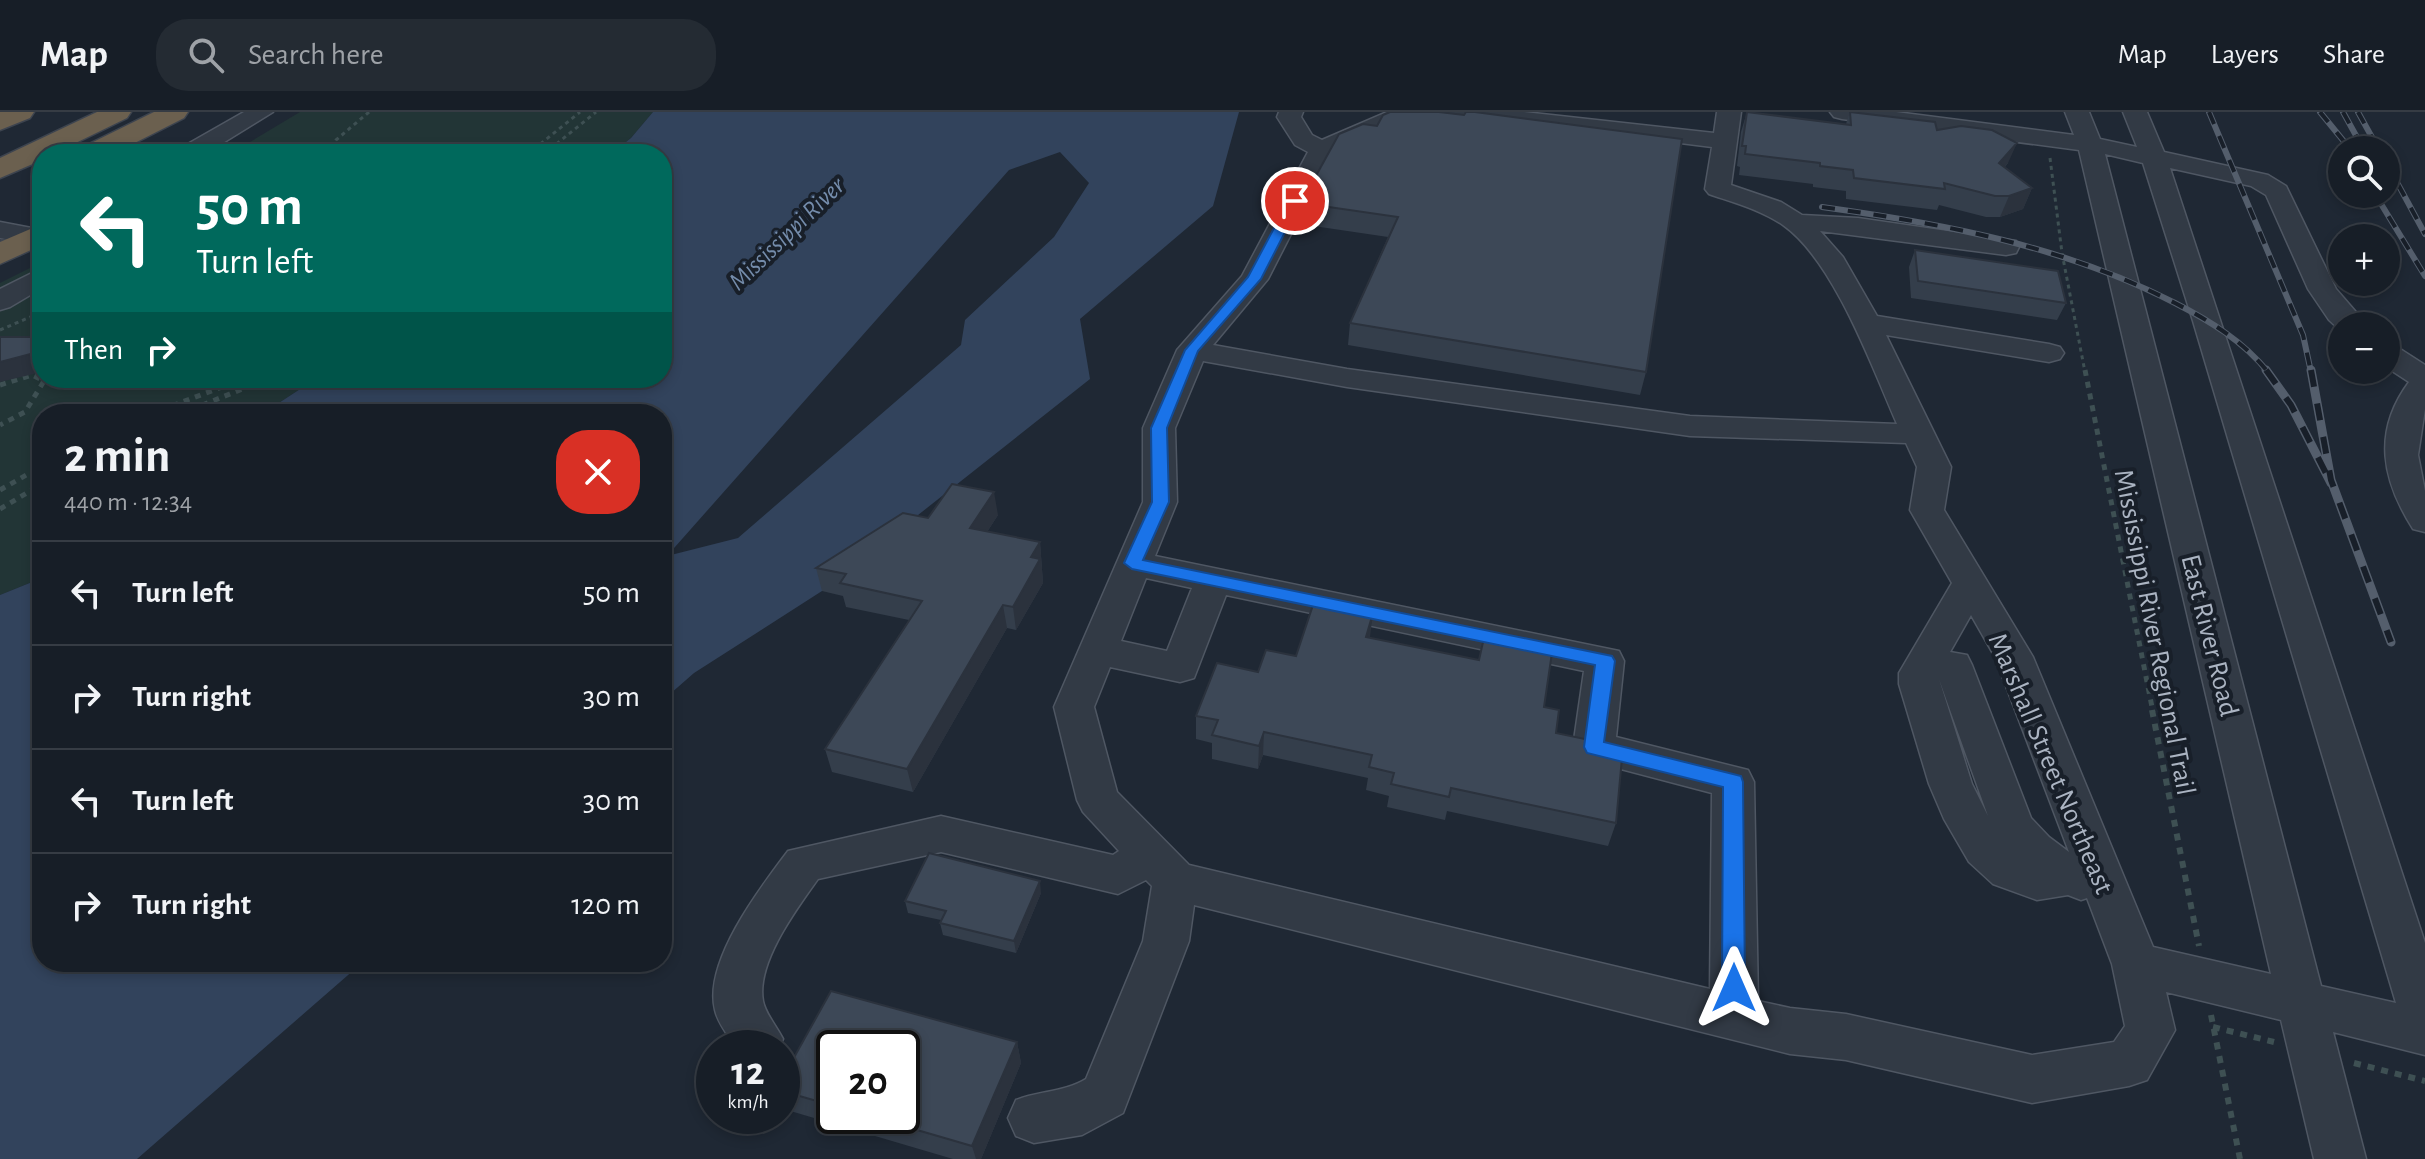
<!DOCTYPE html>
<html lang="en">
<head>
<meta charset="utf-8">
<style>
	:root { --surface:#171e27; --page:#242b33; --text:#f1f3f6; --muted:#9ea2a7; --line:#363c44 }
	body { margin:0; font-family:"Alegreya Sans",sans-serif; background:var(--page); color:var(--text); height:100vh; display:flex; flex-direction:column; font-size:30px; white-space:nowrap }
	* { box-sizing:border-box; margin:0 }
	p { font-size:26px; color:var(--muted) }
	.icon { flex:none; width:44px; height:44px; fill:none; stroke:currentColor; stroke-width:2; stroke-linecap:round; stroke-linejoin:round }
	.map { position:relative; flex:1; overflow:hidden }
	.panel { position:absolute; left:32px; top:292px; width:640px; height:568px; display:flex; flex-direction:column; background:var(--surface); border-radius:32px; box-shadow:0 4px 12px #0003,0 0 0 2px var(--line) }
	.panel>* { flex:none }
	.guide { position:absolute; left:32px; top:32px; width:640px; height:244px; border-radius:32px; box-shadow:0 4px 12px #0003,0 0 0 2px var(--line); background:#00695c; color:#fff; overflow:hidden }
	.tools { position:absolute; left:2328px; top:24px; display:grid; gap:16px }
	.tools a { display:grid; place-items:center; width:72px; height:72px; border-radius:50%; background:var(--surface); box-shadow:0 4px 12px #0003,0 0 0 2px var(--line); font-size:40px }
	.speed { position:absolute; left:696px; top:918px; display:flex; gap:16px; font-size:40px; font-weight:700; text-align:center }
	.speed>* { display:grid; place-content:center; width:104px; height:104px; border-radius:50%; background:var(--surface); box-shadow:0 4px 12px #0003,0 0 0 2px var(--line); line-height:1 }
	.speed small { font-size:20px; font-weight:400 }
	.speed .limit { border:4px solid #111; border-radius:12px; background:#fff; color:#111 }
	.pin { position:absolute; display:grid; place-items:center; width:68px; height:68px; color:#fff; margin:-34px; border:4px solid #fff; border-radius:50%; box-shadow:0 2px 8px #0007 }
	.me { position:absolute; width:88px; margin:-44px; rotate:0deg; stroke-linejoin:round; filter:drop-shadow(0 0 6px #0008) }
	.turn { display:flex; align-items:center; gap:28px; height:168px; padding:0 32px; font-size:36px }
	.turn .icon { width:104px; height:104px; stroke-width:2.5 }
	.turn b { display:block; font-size:56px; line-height:68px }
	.then { display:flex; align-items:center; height:76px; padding:0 32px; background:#0003; gap:16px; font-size:30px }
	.round { display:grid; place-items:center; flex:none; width:84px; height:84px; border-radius:32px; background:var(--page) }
	.overview { display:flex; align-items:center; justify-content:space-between; height:136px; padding:0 32px }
	h1 { font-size:48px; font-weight:600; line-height:60px }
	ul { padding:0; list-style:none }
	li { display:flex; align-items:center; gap:24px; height:104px; padding:0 32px; border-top:2px solid var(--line) }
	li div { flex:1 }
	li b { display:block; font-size:30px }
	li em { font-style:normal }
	header { display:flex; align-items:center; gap:48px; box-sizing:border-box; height:112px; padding:0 40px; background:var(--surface); border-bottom:2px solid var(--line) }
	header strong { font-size:38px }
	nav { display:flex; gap:44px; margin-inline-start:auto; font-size:28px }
	.search { width:560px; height:72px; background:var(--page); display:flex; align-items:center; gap:20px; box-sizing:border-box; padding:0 28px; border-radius:32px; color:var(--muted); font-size:30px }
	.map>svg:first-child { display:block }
</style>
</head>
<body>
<header>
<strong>Map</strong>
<div class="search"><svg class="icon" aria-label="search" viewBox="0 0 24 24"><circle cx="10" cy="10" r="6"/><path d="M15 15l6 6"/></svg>Search here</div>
<nav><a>Map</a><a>Layers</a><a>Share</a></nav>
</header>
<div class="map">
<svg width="2425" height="1047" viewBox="0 0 2425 1047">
	<rect width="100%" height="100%" fill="#1f2834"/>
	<path fill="#223536" d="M300 0H653L631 26 611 42H230Z
		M42 150V266H317L262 302H42V466L0 483V171Z"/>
	<path fill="#32435c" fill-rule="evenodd" d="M653 0H1239L1213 94 1080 207 1090 267 822 479 694 561 662 589V302H262L317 266H662V42H611L631 26ZM1060 40 1089 71 1054 125 965 208 961 233 738 426 667 444 1009 58Z
		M42 466V850H363L137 1047H0V483Z"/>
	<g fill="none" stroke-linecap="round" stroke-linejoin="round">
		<g stroke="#4f5763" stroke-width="3">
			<path id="minor" d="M244 0H273L205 42H176L179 37Z
				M1279 0H1303L1301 5 1312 23 1322 28 1387 0H1524L1714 21 1717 0H1741L1731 73 1781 90 1802 103 1858 106 2016 129 2019 135 2016 141 2006 143 1820 119 1843 145 1877 204 2049 232 2060 235 2064 241 2060 247 2049 250 1886 223 1951 355 1944 398 2033 545 2153 835 2271 862 2079 38 1842 7 1834 5 1830 0H1896L2074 23 2065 0H2089L2100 27 2137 35 2123 0H2147L2164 40 2268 63 2286 74 2336 177 2368 214H2342V220L2329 208 2308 177 2266 83 2251 74 2170 56 2425 831V943L2333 920 2366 1047H2314L2281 908 2166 880 2175 918 2147 968 2129 974 2032 991 1846 948 1790 942 1194 793 1189 829 1123 1001 1082 1023 1034 1031 1016 1024 1008 1006 1016 988C1039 979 1065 980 1086 967L1143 829 1152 774 1146 768 1118 782 941 740 818 767C796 798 756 851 763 889 765 901 777 915 783 927L779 936H736C729 924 718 912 715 898 703 850 760 776 788 739L941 704 1113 743 1119 739 1083 700 1077 688 1054 595 1143 390V316L1177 238 1242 164 1308 40 1295 33 1277 5ZM1444 7 1593 20 1712 35 1705 77 1709 82C1735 91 1761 98 1783 113 1834 149 1872 255 1897 312L1690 304 1347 257 1213 233 1268 167 1332 42 1408 8ZM2105 42 2143 51 2193 209 2396 891 2321 874ZM1203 249 1347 275 1690 324 1906 331 1917 355 1910 398 1952 471 1899 561V572L1929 672 1944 707 1969 750 1993 772 2037 788 2068 783 2081 788 2087 786 2112 852 2125 914 2114 930 2032 943 1846 902 1790 896 1758 889 1754 670 1748 658 1616 625 1624 549 1619 539 1155 444 1177 390 1175 316ZM1146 466 1192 476 1167 539 1121 529ZM1226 483 1584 559 1573 635 1579 646 1712 681 1710 877 1189 753 1117 680 1094 595 1110 555 1180 570 1194 566ZM1971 503 1995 545 2069 740 2049 725 2031 706 1972 553 1967 543 1950 540ZM1939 567 1988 704 1972 672Z
				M0 110 42 118V130L35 132 0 126Z
				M42 156V176L10 195 0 198V177Z
				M2386 232 2397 235 2425 253V297L2418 343 2425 379V420L2413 417C2382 368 2372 320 2409 270L2386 255Z"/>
		</g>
		<g stroke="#3d444f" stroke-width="3">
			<path id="highway" d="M0 0H34L30 6 0 18Z
				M97 0H131L127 6 53 42H42V48L0 66V46Z
				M154 0H188L184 6 113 42 79 41 83 35Z
				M35 115 42 116V133L0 152V130Z"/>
		</g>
		<path stroke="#3e5053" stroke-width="3" stroke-dasharray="4 4" stroke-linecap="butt" d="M327 42 336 28 369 0
			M528 42 580 0
			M544 42 596 0
			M2050 46 2062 141 2085 260
			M0 218 42 200"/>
		<path stroke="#3e5053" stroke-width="5" stroke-dasharray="6 6" stroke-linecap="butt" d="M2085 258 2153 600
			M0 273 32 263 44 269 25 300 0 313
			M150 302 246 266
			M180 302 270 266
			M0 378 42 354
			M0 397 42 372"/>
		<path stroke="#3e5053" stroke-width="6" stroke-dasharray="7 7" stroke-linecap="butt" d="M2152 598 2199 834
			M2211 903 2240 1047
			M2213 915 2274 930
			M2354 951 2425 969"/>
		<use href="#minor" fill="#323a45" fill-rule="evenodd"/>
		<use href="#highway" fill="#6b604f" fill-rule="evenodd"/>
		<g stroke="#545e6c" stroke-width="6">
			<path id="rail-far1" d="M2209 0 2303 223 2311 260
				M2320 0 2351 38
				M2343 0 2364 38
				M2358 0 2379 38
				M2386 50 2425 122
				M2375 82 2425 164
				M1822 95C1945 112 2064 134 2175 191 2210 209 2243 229 2268 260"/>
		</g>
		<g stroke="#545e6c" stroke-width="9">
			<path id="rail" d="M2266 258 2291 293 2331 371
				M2311 258 2331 368 2391 530"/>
		</g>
		<use href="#rail-far1" stroke="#181f29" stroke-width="4" stroke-dasharray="13" stroke-linecap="butt"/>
		<use href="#rail" stroke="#181f29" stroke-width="6" stroke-dasharray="17" stroke-linecap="butt"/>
	</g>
	<path fill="#343e4b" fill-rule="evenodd" d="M1747 0 1846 12 1850 0 1937 18 2008 51 2005 55 2032 76 2023 97 2000 105H1986L1939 93 1937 98 1846 87V79L1813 75V72L1739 63 1740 55 1737 54 1741 20Z
		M1377 14 1646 260 1640 283 1348 233 1350 211 1388 125 1300 112 1301 91Z
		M1915 138 2066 191 2057 208 1911 186 1909 155Z
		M998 403 987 420 1040 430 1043 471 1016 518 1007 516 913 680 832 660 825 637 909 508 846 495 843 484 822 479 816 456 928 406Z
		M1369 526 1544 595 1556 621 1616 711 1608 734 1447 699 1445 708 1387 695 1389 684 1366 678 1368 666 1263 643 1258 657 1212 647V631L1196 627V604L1258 560 1296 544Z
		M1041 781 1016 841 943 823 940 811 941 808 908 801 905 789Z
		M831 879 1017 930 1021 951 981 1047H953L787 998 782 988V967ZM834 936H902V1004H834Z"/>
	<path fill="#2b323d" d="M2017 31 2008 51 1990 71 1999 51Z
		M2032 76 2023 97 2000 105 2009 84Z
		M42 239V260L0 270V250Z
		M994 380 998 403 974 440 970 416Z
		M1040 430 1043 471 1016 518 1013 495 1031 445Z
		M1003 493 1007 516 913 680 907 657Z
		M1373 501 1370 525 1363 549 1366 525Z
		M1264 620 1263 643 1258 657 1259 634Z
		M1040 769 1041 781 1016 841 1014 829Z
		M1017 930 1021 951 981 1047H976L972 1034Z"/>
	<path fill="#3d4857" stroke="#2b323d" stroke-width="2" d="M1390 0H1439L1464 3 1466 0H1475L1682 27 1646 260 1350 211 1398 105 1301 91 1339 22 1363 12 1377 14 1383 3Z
		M1747 0 1851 13 1850 0 1935 10 1937 18 1961 14 1992 18 2017 31 1999 51 2032 76 2009 84H1995L1944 71 1945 77 1854 66 1853 58 1820 54V51L1745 42 1746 34H1742Z
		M1915 138 2058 159 2066 191 1918 169Z
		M0 225H42V239L0 250Z
		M952 372 994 380 970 416 1040 430 1031 445 1040 447 1013 495 1003 493 907 657 825 637 922 489 840 471 846 462 816 456 903 401 928 406Z
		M1314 490 1373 501 1366 525 1479 548 1485 521 1553 534 1544 595 1559 598 1556 621 1623 635 1616 711 1451 676 1449 685 1391 672 1394 661 1369 655 1372 643 1264 620 1259 634 1212 623 1218 608 1196 604 1217 551 1258 560 1266 538 1296 544Z
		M929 741 1040 769 1014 829 940 811 946 799 905 789Z
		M831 879 1017 930 972 1034 869 1004H902V936H834V994L782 979V967Z"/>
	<path fill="#1a73e8" stroke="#114b97" stroke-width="2" d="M1290 86 1301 89 1261 167 1198 239 1167 316 1169 390 1143 448 1612 544 1615 549 1604 630 1733 662 1741 664 1743 670 1745 876 1742 883 1734 886 1725 883 1722 876 1723 675 1587 641 1584 635 1595 553 1132 457 1124 451 1152 390 1151 316 1185 238 1248 165Z"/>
	<g text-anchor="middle" stroke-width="8" stroke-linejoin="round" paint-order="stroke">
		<g font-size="26" font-style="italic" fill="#748cab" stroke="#181f29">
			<text transform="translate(786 121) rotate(-44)" y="9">Mississippi River</text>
		</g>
		<g font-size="28" fill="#abb4c2" stroke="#181f29">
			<text transform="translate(2156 520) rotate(79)" y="10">Mississippi River Regional Trail</text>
			<text transform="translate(2211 523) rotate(76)" y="10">East River Road</text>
			<text transform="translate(2052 651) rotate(67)" y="10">Marshall Street Northeast</text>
		</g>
	</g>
</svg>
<div class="tools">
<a><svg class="icon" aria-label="search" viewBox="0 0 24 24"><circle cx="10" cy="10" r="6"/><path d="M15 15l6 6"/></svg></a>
<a>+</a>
<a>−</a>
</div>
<div class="speed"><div>12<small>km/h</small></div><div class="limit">20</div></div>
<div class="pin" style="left:1295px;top:89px;background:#d93025"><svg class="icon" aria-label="arrive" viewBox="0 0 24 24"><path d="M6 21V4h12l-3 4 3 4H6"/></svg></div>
<svg class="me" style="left:1734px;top:876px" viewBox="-20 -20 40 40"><path d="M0-17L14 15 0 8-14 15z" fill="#1a73e8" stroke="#fff" stroke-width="4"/></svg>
<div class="guide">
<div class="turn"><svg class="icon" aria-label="left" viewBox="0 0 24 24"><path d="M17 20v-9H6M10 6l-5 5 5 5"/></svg><div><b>50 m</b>Turn left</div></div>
<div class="then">Then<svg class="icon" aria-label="right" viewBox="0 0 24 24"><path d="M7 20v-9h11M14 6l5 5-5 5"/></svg></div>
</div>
<section class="panel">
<div class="overview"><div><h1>2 min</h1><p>440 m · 12:34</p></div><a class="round" style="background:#d93025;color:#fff"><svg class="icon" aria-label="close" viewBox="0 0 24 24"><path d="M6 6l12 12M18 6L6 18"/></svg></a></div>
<ul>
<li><svg class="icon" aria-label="left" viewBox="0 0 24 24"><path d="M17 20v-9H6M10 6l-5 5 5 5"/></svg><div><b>Turn left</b></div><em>50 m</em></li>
<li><svg class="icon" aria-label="right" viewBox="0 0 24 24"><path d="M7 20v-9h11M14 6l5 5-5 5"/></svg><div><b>Turn right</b></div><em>30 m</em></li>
<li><svg class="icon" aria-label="left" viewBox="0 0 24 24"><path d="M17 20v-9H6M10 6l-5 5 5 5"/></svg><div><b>Turn left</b></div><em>30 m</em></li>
<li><svg class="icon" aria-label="right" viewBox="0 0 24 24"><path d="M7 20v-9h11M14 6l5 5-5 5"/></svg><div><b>Turn right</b></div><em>120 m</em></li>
</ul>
</section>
</div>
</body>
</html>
